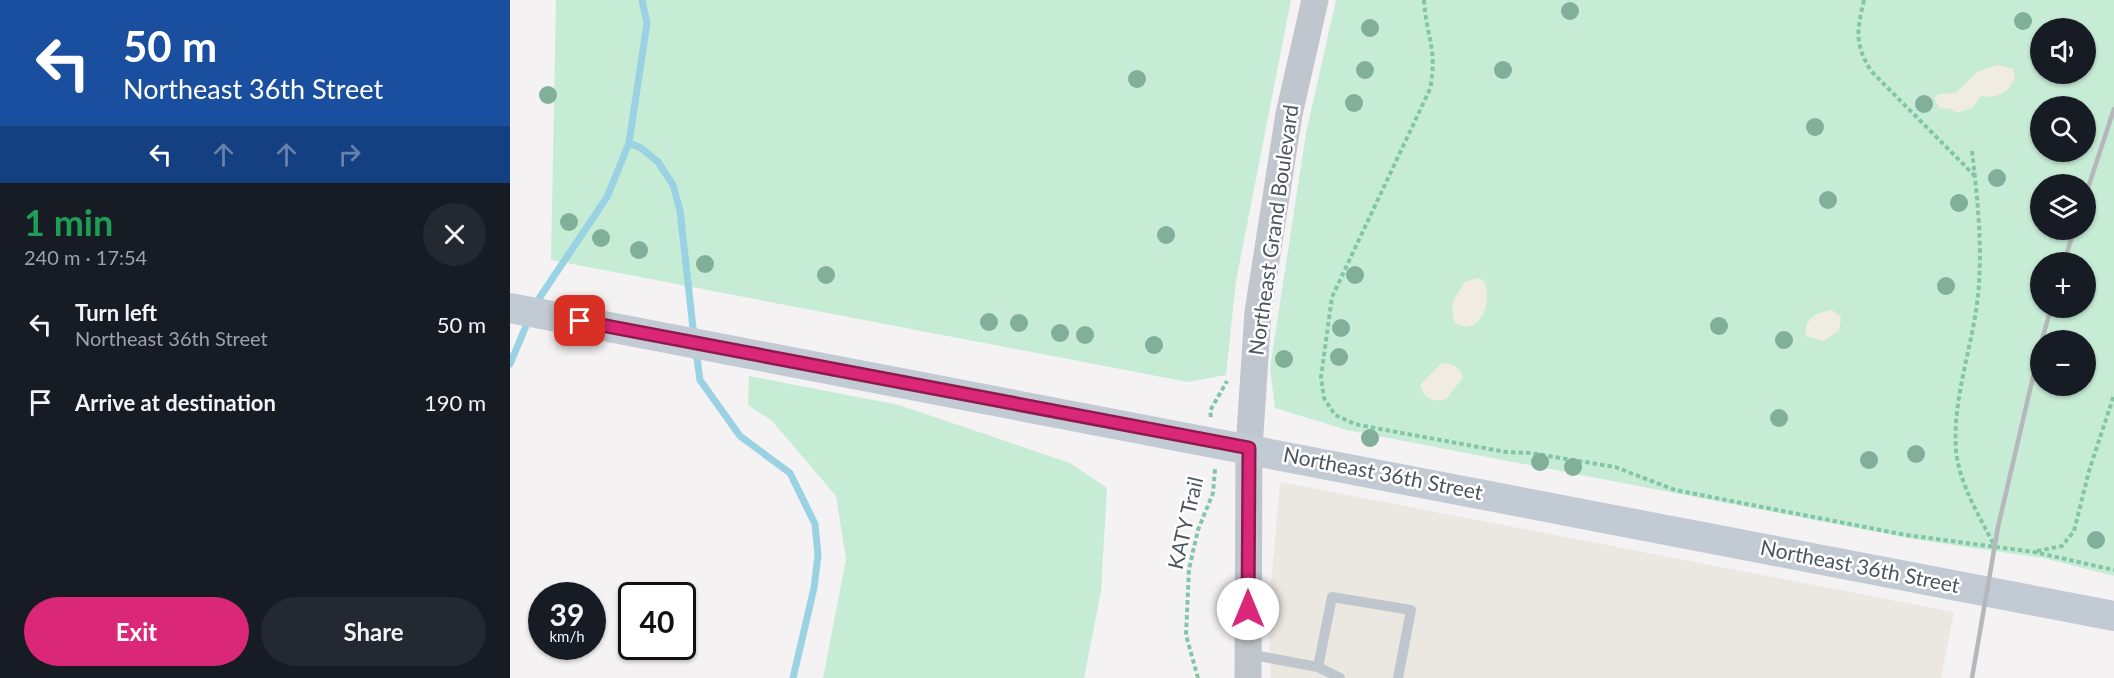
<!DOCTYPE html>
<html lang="en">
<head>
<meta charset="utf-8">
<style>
	:root { --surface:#171b24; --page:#242831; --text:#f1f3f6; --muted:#9ea1a6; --accent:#db2777 }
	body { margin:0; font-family:Lato,sans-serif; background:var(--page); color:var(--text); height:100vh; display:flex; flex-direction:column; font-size:22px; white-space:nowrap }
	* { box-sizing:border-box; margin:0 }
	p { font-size:20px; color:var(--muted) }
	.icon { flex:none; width:33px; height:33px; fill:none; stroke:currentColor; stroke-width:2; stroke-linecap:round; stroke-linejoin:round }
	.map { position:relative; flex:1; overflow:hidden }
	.sheet { display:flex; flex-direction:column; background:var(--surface); width:510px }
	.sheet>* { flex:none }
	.top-card { background:#1a4fa0; color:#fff; overflow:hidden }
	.controls { position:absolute; left:1520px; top:18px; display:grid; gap:12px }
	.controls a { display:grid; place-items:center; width:66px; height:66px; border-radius:50%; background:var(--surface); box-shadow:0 2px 4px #0004; font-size:30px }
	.speed { position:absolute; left:18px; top:582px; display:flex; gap:12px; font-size:30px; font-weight:700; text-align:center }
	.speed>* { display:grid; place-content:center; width:78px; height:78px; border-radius:50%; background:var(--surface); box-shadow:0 2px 4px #0004; line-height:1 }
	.speed small { font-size:15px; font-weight:400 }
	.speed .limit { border:3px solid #111; border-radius:9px; background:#fff; color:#111 }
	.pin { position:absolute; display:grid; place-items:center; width:51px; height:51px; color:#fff; margin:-26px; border-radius:12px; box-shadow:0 3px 9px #0006 }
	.me { position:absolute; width:66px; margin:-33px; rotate:0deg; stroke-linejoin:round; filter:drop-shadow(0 0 4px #0008) }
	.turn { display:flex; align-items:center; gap:21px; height:126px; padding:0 24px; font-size:27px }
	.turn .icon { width:78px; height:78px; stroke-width:2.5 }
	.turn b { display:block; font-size:42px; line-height:51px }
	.lanes { display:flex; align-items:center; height:57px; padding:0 24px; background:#0003; justify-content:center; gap:30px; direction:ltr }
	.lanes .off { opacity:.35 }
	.round { display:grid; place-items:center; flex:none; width:63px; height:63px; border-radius:32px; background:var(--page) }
	.head { display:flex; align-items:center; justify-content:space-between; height:102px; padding:0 24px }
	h1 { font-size:36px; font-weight:700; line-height:45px; color:#1e9e55 }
	.button { display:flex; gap:12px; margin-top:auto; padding:12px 24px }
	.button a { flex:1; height:69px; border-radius:36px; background:var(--accent); color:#fff; font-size:24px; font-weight:700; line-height:69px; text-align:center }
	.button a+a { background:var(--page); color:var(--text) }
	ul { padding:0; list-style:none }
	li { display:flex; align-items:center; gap:18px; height:78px; padding:0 24px }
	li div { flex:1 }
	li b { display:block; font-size:22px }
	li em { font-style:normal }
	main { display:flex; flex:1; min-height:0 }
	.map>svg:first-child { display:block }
</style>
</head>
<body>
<main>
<section class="sheet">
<div class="top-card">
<div class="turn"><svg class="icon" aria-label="left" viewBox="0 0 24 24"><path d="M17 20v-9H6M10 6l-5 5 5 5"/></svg><div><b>50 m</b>Northeast 36th Street</div></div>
<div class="lanes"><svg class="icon" aria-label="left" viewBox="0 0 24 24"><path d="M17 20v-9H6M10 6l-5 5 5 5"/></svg><svg class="icon off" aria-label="ahead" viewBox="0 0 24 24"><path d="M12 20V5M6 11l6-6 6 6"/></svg><svg class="icon off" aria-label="ahead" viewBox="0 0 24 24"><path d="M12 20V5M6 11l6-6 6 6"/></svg><svg class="icon off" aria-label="right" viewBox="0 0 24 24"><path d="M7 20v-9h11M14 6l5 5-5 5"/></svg></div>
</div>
<div class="head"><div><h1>1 min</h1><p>240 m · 17:54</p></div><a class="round"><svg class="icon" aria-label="close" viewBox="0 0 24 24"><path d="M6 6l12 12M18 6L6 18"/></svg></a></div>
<ul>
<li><svg class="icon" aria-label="left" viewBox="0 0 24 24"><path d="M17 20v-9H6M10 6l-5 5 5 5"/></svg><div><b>Turn left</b><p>Northeast 36th Street</p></div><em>50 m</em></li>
<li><svg class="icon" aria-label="arrive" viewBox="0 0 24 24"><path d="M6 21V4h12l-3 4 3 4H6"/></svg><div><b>Arrive at destination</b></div><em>190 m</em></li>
</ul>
<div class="button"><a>Exit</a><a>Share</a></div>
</section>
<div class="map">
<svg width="1604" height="678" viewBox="0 0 1604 678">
	<rect width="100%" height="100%" fill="#f4f2f2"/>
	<path fill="#eae8e0" d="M770 482 1444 612 1431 678H761L758 620Z"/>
	<path fill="#c7ecd6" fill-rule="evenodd" d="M46 0H781L726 281 716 375 678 382 41 260Z
		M826 0H1604V576L1533 558 1409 540 837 430 765 408 760 368 796 133ZM1530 28H1575V74H1530ZM1530 106H1575V152H1530ZM1530 184H1575V230H1530ZM1530 262H1575V308H1530ZM1530 340H1575V386H1530Z
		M239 376 389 405 560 463 597 488 591 592 574 678H313L336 559 326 496 262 421 238 405Z"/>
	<path fill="#f0ece3" d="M1487 65 1503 69 1505 77C1499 93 1487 99 1471 96L1462 108 1447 113 1441 109 1430 108 1424 98 1429 94 1446 93 1467 72Z
		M967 278 974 281C983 300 971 338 945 323 938 306 945 297 955 282Z
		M1322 310 1331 317 1329 331 1313 341 1296 336C1293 317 1307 313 1322 310Z
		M932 363C943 363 951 367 953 378L936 399C923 403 914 398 910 385Z"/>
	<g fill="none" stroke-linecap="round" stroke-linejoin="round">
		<path stroke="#99d2e3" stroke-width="7" d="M119 143 131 148 148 162 163 185 170 210 184 337
			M24 306 97 197 119 143 137 23 132 0
			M186 351 190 380 230 436 280 473 305 524 308 555 304 588 283 678
			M0 364 19 319"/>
		<path stroke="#82c6a6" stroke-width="4" stroke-dasharray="4.5 3" stroke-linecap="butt" d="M914 0C916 36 928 49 920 89L822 297 811 377 814 398 825 415 845 424 870 429 996 452 1020 453 1105 467 1165 490 1396 535 1524 552 1604 570
			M1354 0C1347 31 1344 43 1361 71L1464 175
			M1462 151C1467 194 1472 240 1469 283 1466 339 1442 394 1446 450 1449 484 1470 517 1485 547
			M701 417 700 411 717 381
			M1527 551 1552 546 1564 531 1579 471 1604 395
			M688 678 676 635 679 569 688 530 703 493 705 469"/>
		<path stroke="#c0c6cd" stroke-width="10" d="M738 654 808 667 830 678
			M808 667 822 597 901 610 888 678"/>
		<path stroke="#c0c6cd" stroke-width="27" d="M738 678 739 448 748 312 779 114 805 0"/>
		<path stroke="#c2cad3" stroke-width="30" d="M0 308 1604 616"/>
		<path stroke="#b5b7bb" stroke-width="4.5" d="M1575 197 1604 109
			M1554 262 1564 230
			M1532 340 1541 308
			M1462 678 1488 527 1530 347"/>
	</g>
	<g fill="#81af99">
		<circle cx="1060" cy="11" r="9"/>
		<circle cx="1513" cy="21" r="9"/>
		<circle cx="860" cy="28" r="9"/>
		<circle cx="855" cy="70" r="9"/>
		<circle cx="993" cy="70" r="9"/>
		<circle cx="627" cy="79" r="9"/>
		<circle cx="38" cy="95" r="9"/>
		<circle cx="844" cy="103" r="9"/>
		<circle cx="1414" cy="104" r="9"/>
		<circle cx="1305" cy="127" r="9"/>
		<circle cx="1487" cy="178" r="9"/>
		<circle cx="1318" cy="200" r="9"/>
		<circle cx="1449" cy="203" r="9"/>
		<circle cx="59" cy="222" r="9"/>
		<circle cx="656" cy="235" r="9"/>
		<circle cx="91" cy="238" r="9"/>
		<circle cx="129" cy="250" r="9"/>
		<circle cx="195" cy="264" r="9"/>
		<circle cx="316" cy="275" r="9"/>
		<circle cx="845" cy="275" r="9"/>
		<circle cx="1436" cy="286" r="9"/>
		<circle cx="479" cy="322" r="9"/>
		<circle cx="509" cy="323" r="9"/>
		<circle cx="1209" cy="326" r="9"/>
		<circle cx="831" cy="328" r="9"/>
		<circle cx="550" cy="333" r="9"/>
		<circle cx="575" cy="335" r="9"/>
		<circle cx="1274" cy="340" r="9"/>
		<circle cx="644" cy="345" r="9"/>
		<circle cx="829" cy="357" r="9"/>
		<circle cx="774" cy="359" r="9"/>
		<circle cx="1269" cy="418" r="9"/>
		<circle cx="860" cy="438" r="9"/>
		<circle cx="1406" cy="454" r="9"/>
		<circle cx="1359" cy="460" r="9"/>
		<circle cx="1030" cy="462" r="9"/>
		<circle cx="1063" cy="467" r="9"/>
		<circle cx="1586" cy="540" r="9"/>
	</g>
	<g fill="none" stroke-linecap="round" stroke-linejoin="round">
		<g stroke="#8e194d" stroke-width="15">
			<path id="route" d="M70 321 739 448 738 609"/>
		</g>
		<use href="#route" stroke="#db2777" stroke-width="10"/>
	</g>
	<g text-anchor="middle" stroke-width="5" stroke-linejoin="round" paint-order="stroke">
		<g font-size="21" fill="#4c555e" stroke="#fff">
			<text transform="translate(764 230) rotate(-82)" y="7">Northeast Grand Boulevard</text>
			<text transform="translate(873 474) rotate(11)" y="7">Northeast 36th Street</text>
			<text transform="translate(676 523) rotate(-77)" y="7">KATY Trail</text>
			<text transform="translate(1350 567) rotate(11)" y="7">Northeast 36th Street</text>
		</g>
	</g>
</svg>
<div class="controls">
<a><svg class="icon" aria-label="sound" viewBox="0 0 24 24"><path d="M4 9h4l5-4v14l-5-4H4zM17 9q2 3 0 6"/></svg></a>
<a><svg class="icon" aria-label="search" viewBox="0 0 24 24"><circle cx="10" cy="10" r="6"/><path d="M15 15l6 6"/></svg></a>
<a><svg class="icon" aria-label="layers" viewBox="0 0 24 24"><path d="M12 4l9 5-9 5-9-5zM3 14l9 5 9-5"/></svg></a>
<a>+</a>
<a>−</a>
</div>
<div class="speed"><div>39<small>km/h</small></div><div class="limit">40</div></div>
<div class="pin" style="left:70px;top:321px;background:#d93025"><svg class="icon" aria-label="arrive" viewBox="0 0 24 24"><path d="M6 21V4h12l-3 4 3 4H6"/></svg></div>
<svg class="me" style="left:738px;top:609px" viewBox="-20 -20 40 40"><circle r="19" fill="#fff"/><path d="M0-13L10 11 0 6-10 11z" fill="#db2777"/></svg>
</div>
</main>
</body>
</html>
